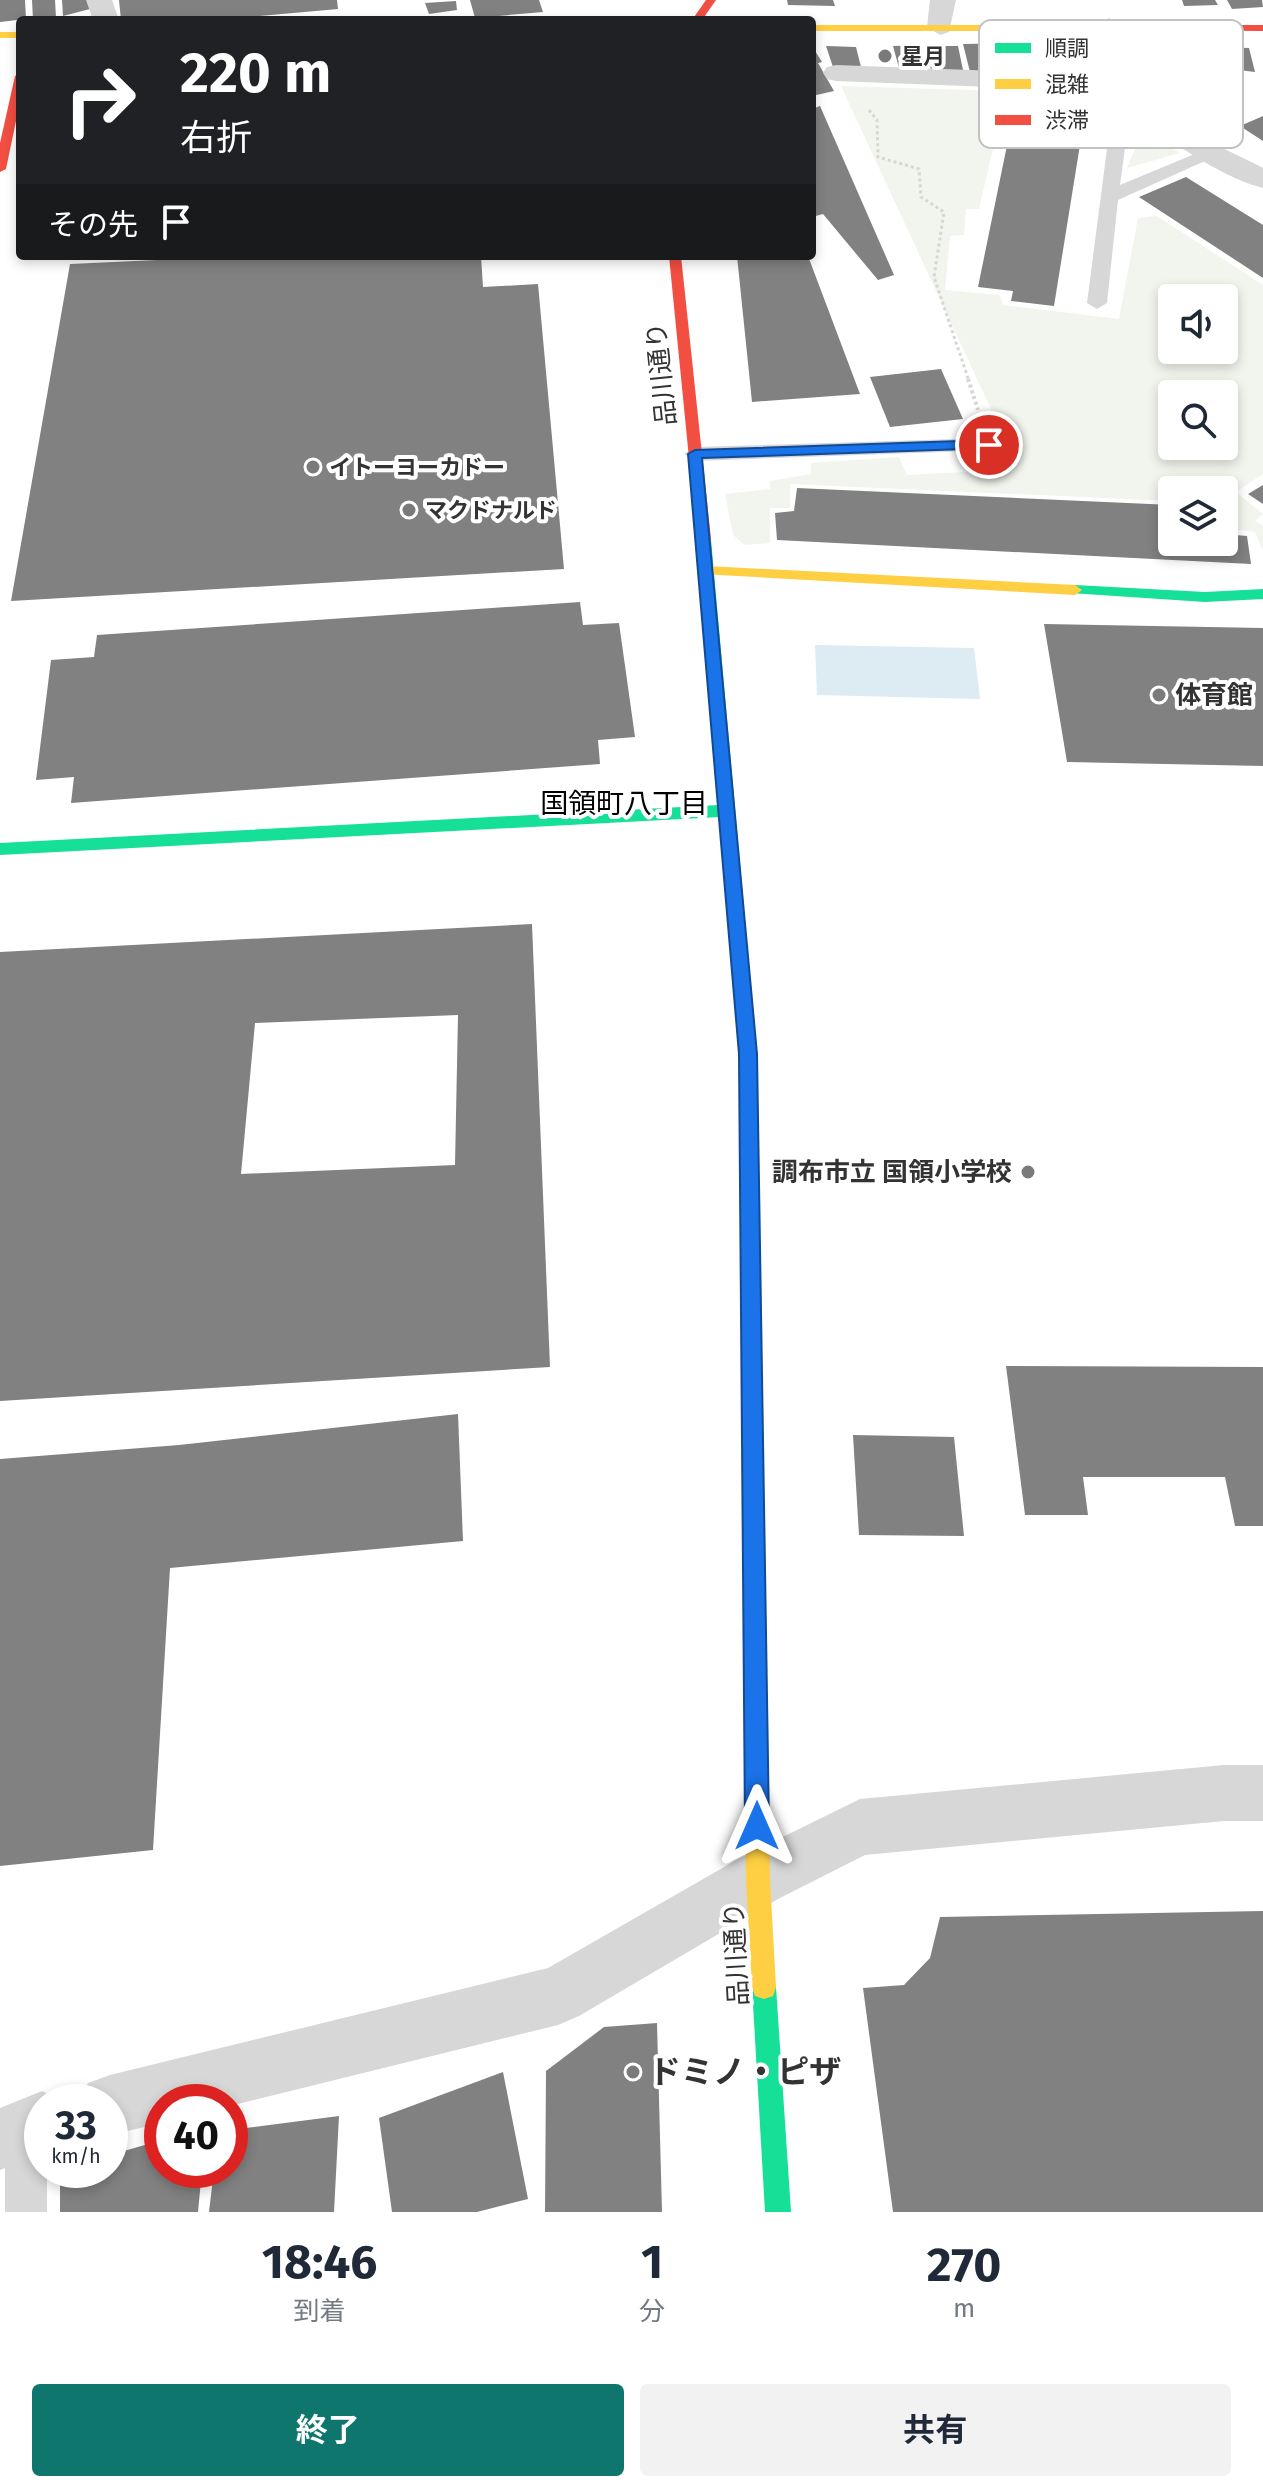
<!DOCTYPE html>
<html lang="ja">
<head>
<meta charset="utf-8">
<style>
	:root { --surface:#fff; --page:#f2f2f3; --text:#1f2937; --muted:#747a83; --accent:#0f766e }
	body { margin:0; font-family:"Fira Sans","Noto Sans JP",sans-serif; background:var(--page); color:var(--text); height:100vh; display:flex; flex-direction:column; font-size:30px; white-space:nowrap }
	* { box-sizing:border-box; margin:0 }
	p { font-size:26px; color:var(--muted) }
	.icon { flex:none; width:44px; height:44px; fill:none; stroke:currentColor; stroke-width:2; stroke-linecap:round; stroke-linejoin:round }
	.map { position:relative; height:2212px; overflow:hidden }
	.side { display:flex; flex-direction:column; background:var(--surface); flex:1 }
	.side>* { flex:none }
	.guide { position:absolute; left:16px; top:16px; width:800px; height:244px; border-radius:8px; box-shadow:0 4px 12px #0003; background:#202124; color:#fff; overflow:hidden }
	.buttons { position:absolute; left:1158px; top:284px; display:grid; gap:16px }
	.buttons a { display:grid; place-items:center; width:80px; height:80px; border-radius:8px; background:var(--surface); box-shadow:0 4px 12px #0003; font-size:40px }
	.speed { position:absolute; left:24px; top:2084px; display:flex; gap:16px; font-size:40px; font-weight:700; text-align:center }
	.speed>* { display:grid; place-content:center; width:104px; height:104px; border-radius:50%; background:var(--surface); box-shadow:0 4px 12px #0003; line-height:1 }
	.speed small { font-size:20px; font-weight:400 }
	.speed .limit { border:12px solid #d22; background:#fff; color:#111 }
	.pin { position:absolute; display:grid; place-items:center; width:68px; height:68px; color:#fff; margin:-34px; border:4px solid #fff; border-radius:50%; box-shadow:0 2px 8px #0007 }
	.me { position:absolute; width:88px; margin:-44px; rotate:0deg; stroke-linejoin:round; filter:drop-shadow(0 0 6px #0008) }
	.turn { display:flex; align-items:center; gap:28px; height:168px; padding:0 32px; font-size:36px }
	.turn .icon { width:104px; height:104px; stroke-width:2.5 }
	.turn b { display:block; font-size:56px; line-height:68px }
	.then { display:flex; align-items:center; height:76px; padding:0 32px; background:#0003; gap:16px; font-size:30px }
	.eta { display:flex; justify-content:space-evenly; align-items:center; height:136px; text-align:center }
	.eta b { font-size:48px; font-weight:700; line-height:56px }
	.button { display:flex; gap:16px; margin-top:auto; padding:16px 32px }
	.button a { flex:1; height:92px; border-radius:8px; background:var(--accent); color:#fff; font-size:32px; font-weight:700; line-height:92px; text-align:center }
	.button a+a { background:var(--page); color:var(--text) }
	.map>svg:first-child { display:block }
</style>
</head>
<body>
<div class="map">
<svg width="1263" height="2212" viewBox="0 0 1263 2212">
	<rect width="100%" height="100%" fill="#fff"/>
	<path fill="#f1f5ed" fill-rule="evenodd" d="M841 86 1098 94 1116 104 1137 127 1180 153 1127 168 1136 147 1099 115 1040 108 1002 110 979 209H966L964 235 950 236 945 290 1000 295 1003 305 1119 319 1138 218 1157 216 1263 285V474L1236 492 1263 514 1255 521 1263 526V551L1255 532 1231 529 1224 490H1172V501L790 484V508H770V543L745 545 733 535 725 494 770 489V481L811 474V463L899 457 907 475 983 471 977 453 1002 445 1003 435ZM1172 298H1224V350H1172ZM1172 394H1224V446H1172Z"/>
	<path fill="#ddebf3" d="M815 645 974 648 980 699 817 695Z"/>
	<path fill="#818181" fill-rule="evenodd" d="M0 0H25L26 19 0 22Z
		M32 0H55L56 18 33 20Z
		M62 0H89L90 9 63 16Z
		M119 0H337L338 9 216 20H121Z
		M470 0H539L543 12 475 18Z
		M787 0H833L835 6 788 5Z
		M1182 0H1215L1218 5 1184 6Z
		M1227 0H1262L1263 7 1232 9Z
		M456 1 457 10 429 14 425 3Z
		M1019 43 1027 72H970L963 44Z
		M923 45 927 68H899L893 46Z
		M812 46 822 62 818 63 834 91 812 96Z
		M826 46 856 47 861 67H833Z
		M927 46H958L963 70H931Z
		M1188 46 1249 48 1255 72 1231 69 1225 74 1195 73Z
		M820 106 894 275 878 280 823 214 812 217V109Z
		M1013 116 1084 120 1054 306 1011 301 1013 291 978 287Z
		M1263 116V141L1240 126Z
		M1186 177 1263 225V278L1139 197Z
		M158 256H481L483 287 538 284 564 569 11 601 70 264 157 260Z
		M737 256H808L860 394 752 402Z
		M941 369 963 419 890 427 870 377Z
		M1263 485V504L1248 494Z
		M797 488 1172 505V542H1224V534L1247 536 1251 564 777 540 775 513 794 511Z
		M580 602 583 625 619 623 635 737 598 740 600 764 71 803 74 777 36 780 51 660 94 657 97 635Z
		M1044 624 1263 628V766L1067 762Z
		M532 924 550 1367 0 1401V952ZM458 1015 455 1165 241 1174 255 1023Z
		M1006 1366 1263 1367V1526H1235L1225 1477H1083L1088 1515H1025Z
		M458 1414 463 1541 170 1568 153 1850 0 1866V1459L179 1445Z
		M853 1435 954 1437 964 1536 859 1535Z
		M1263 1911V2212H893L863 1988 904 1985 930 1958 940 1917Z
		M657 2023 662 2212H545L546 2071 604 2027Z
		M503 2072 528 2199 477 2212H392L379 2118Z
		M339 2116 334 2212H209L214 2170H230V2130Z
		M162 2140V2170H202L198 2212H60V2170H110V2155Z"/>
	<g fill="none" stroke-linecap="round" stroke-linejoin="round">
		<path stroke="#d6d6d6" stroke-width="3" stroke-dasharray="3 3" stroke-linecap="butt" d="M869 110 877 120 878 157 919 169 921 197 944 212 934 277 969 381"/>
		<path stroke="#d6d6d6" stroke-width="4" stroke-dasharray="3 3" stroke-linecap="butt" d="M968 379 978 410"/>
		<path fill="#d7d7d7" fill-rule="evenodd" d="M1117 135 1126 141 1120 185 1209 148 1216 146 1225 152 1118 200 1107 303 1097 309 1087 303 1108 141Z
			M989 438 1000 445 997 450 695 461 684 454 695 447Z
			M26 2105 42 2114V2170H47V2212H5V2126L11 2111Z"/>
		<path fill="#d7d7d7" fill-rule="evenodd" d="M86 0H112L119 20H93Z
			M930 0H956L949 32 940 35 927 27Z
			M1109 18 1122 26C1127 44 1130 63 1138 80 1159 124 1222 146 1263 168V188C1219 177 1145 128 1118 92L836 81 827 79 823 73 827 67 836 65 1109 75 1096 26Z
			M1224 1765H1263V1821H1224L865 1855 778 1899 579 2016 558 2025 230 2106V2102H162V2123L110 2135V2102H81L88 2083 110 2075 548 1968 738 1859 860 1799Z
			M42 2091 64 2102H42V2153L0 2170V2108Z"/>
		<path fill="#16e098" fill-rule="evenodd" d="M704 534 711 539 757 1054 758 1106 755 1111H743L740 1106 739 1054 720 817 0 855V843L719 805 697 539Z
			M1075 585 1205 592 1263 589V599L1205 602 1070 593 1068 590Z
			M764 1975 773 1978 776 1987 791 2212H765L752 1987 755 1978Z"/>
		<path fill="#ffcf43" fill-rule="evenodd" d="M812 25H1115L1120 28 1115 31H812Z
			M0 32H20V38H0Z
			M707 566 1075 585 1082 590 1075 595 702 574 700 571Z
			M755 1625 763 1628 766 1636 770 1879 776 1987 773 1996 764 1999 755 1996 752 1987 746 1879 744 1636 747 1628Z"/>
		<path fill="#f24e42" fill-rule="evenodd" d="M706 0H716L702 20H692Z
			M1115 25H1263V31L1111 30V26Z
			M20 73V102L6 169 0 172V143L15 76Z
			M669 256H681L711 539 704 544 697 539Z
			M749 1098 755 1101 758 1106 766 1636 763 1644 755 1647 747 1644 744 1636 740 1106 743 1101Z"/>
	</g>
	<path fill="#1a73e8" stroke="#114b97" stroke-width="2" d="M989 440 996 445 994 448 702 458 757 1054 769 1826 765 1834 757 1838 749 1834 745 1826 739 1054 688 454 695 450Z"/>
	<g fill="#7a7a7a" stroke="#fff" stroke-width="3">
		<circle cx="885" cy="56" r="8"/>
		<circle cx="313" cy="467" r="8"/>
		<circle cx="409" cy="510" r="8"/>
		<circle cx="1159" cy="695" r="8"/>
		<circle cx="1028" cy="1172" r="8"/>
		<circle cx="633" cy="2072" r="8"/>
	</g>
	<g text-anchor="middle" stroke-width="8" stroke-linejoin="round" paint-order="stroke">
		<g font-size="22" font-weight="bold" fill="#333" stroke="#fff" text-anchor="start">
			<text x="901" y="64">星月</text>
			<text x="329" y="475">イトーヨーカドー</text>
			<text x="425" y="518">マクドナルド</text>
		</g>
		<g font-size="26" fill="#333" stroke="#fff">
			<text transform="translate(661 374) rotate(-96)" y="9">品川通り</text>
			<text transform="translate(736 1954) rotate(-93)" y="9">品川通り</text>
		</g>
		<g font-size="26" font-weight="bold" fill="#333" stroke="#fff" text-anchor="start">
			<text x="1175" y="704">体育館</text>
			<text x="1012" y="1181" text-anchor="end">調布市立 国領小学校</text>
		</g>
		<g font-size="28" fill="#000" stroke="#fff">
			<text x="624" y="813">国領町八丁目</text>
		</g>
		<g font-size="32" font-weight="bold" fill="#333" stroke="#fff" text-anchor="start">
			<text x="649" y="2083">ドミノ・ピザ</text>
		</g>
	</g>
	<rect x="979" y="20" width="264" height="128" rx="12" fill="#fff" stroke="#c2c2c2" stroke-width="2"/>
	<rect x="995" y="43" width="36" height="10" fill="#16e098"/>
	<rect x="995" y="79" width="36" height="10" fill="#ffcf43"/>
	<rect x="995" y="115" width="36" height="10" fill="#f24e42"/>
	<g font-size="22" fill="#333">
		<text x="1045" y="56">順調</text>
		<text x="1045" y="92">混雑</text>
		<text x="1045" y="128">渋滞</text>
	</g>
</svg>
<div class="buttons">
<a><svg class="icon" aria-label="sound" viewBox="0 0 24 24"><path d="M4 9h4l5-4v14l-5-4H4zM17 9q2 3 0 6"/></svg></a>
<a><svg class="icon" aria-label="search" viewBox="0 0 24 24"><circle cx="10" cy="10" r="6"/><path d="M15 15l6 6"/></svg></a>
<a><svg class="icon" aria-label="layers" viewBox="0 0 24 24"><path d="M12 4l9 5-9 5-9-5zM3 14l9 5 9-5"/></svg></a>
</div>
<div class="speed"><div>33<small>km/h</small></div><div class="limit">40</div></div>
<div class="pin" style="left:989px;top:445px;background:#d93025"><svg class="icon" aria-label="arrive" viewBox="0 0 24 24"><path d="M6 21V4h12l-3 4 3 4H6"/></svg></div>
<svg class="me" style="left:757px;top:1826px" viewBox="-20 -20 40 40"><path d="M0-17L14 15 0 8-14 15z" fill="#1a73e8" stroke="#fff" stroke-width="4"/></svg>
<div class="guide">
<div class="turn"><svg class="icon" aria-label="right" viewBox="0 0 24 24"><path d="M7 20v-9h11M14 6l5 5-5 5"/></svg><div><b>220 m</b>右折</div></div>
<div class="then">その先<svg class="icon" aria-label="arrive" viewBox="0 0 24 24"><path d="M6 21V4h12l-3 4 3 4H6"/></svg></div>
</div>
</div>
<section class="side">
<div class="eta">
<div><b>18:46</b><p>到着</p></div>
<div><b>1</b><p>分</p></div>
<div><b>270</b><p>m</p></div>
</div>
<div class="button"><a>終了</a><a>共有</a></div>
</section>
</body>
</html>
